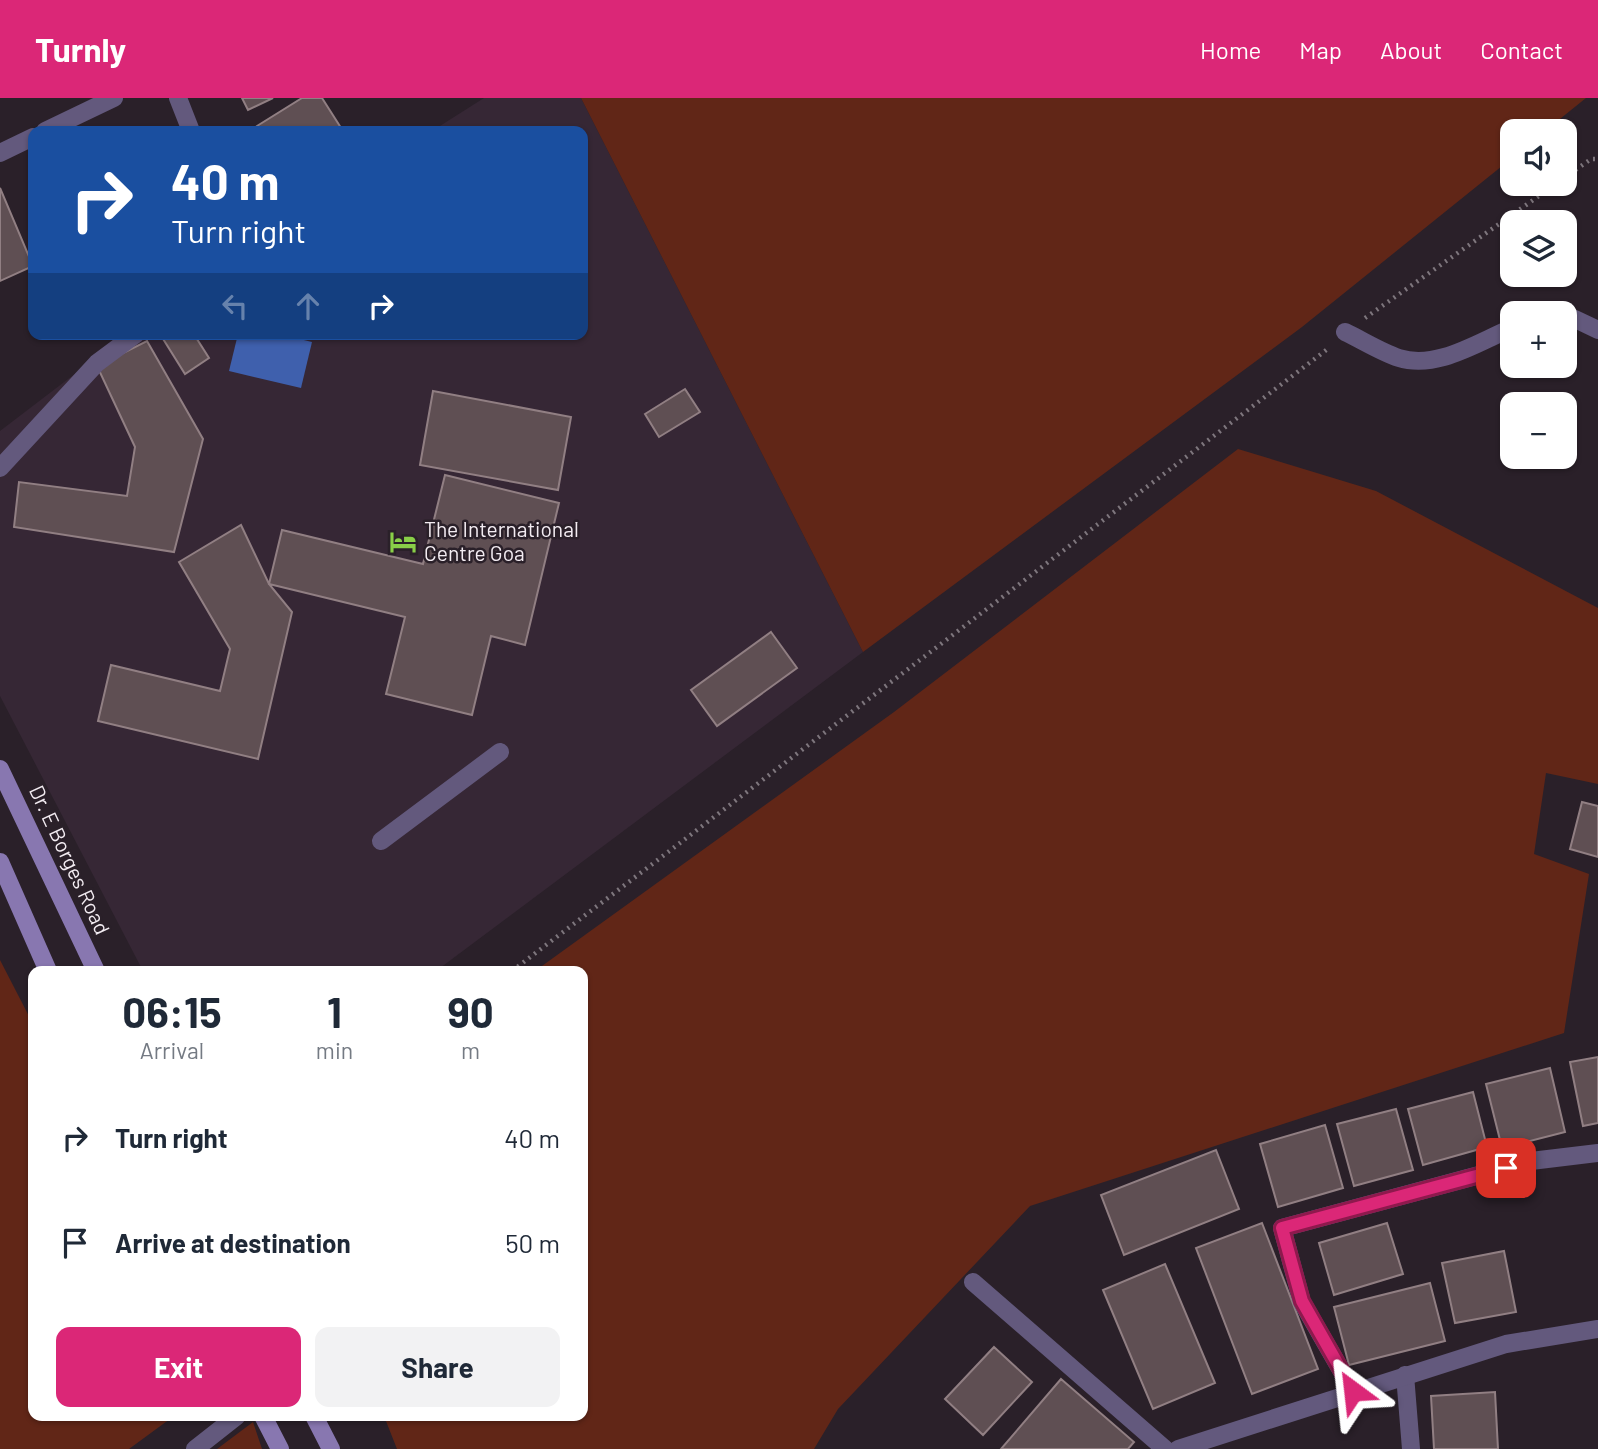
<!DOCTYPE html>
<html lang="en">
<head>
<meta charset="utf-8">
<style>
	:root { --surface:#fff; --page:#f2f2f3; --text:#1f2937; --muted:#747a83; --accent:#db2777 }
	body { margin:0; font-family:Barlow,sans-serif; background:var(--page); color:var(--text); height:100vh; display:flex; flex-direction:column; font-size:26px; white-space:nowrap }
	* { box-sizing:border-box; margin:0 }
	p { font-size:23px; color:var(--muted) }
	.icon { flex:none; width:38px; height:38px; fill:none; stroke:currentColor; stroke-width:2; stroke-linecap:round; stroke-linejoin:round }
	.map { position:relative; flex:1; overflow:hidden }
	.drawer { position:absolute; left:28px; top:868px; width:560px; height:455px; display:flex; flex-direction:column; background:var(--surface); border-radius:14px; box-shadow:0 2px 5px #0004 }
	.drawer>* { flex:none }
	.guide { position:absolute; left:28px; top:28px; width:560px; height:214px; border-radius:14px; box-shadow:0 2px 5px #0004; background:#1a4fa0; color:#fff; overflow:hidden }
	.fabs { position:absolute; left:1500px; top:21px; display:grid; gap:14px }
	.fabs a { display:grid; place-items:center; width:77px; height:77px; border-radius:14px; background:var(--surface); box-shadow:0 2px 5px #0004; font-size:35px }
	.pin { position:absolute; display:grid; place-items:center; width:60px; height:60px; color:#fff; margin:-30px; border-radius:14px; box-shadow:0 4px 10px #0006 }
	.me { position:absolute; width:77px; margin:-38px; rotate:330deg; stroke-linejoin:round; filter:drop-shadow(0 0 5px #0008) }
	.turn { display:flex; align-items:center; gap:24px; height:147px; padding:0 28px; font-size:32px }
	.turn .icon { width:91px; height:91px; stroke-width:2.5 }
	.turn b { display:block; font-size:49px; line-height:60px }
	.lanes { display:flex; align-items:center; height:66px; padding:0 28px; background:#0003; justify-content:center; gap:35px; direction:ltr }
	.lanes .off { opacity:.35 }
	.eta { display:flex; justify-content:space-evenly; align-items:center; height:119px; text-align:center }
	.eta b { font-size:42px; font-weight:700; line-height:49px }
	.button { display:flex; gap:14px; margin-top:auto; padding:14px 28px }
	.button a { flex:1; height:80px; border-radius:14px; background:var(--accent); color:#fff; font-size:28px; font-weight:700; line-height:80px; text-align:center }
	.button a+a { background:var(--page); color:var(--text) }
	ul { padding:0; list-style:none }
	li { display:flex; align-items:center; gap:21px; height:105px; padding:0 28px }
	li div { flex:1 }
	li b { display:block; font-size:26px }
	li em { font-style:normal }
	header { display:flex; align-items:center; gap:42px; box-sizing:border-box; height:98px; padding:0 35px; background:var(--accent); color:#fff }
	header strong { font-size:33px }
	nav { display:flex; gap:38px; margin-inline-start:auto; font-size:24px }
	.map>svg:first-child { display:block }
</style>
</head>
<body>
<header>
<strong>Turnly</strong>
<nav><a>Home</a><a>Map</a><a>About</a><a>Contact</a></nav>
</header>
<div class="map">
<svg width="1598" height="1351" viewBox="0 0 1598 1351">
	<rect width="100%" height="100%" fill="#2a2029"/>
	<path fill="#362735" d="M484 0H581L863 554 436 873H143L0 598V333L127 236H583V33H432Z"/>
	<path fill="#612617" d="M581 0H1586L1545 33H1512V60L1302 229 863 554Z
		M1238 351 1376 393 1598 510V686L1546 675 1534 756 1589 776 1564 935 1030 1108 838 1311 814 1351H397L384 1318H583V873H535L894 614Z
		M0 862 33 926V1318H174L129 1351H0Z
		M253 1324 262 1351H217Z"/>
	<path fill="#3f60ad" d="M238 236H279L312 244 301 290 229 273Z"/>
	<path fill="#5f4f53" stroke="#917f83" stroke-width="2" d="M242 0H273L248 12Z
		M302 0H322L343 33H260L257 28Z
		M0 90 33 168 0 183Z
		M160 236H205L197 241 209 260 185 276Z
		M147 243 203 341 174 454 14 429 19 384 127 398 135 349 97 268Z
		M685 291 700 314 659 339 645 316Z
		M433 293 571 319 558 392 420 367Z
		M445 377 559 405 525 547 491 538 472 617 386 596 405 519 269 486 282 432 423 466Z
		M241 427 269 486 292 514 258 661 98 623 111 567 220 593 230 551 179 464Z
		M771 534 797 570 717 628 691 592Z
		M1582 704 1598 708V759L1570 751Z
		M1598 959V1025L1583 1028 1570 964Z
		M1550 970 1565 1034 1502 1050 1486 986Z
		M1473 994 1487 1049 1423 1067 1408 1011Z
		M1396 1011 1413 1072 1354 1088 1337 1026Z
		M1325 1027 1343 1090 1278 1109 1260 1046Z
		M1216 1052 1239 1111 1124 1157 1101 1097Z
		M1262 1125 1318 1271 1252 1296 1196 1150Z
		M1387 1125 1403 1176 1334 1197 1319 1145Z
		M1504 1153 1516 1214 1455 1225 1442 1165Z
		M1165 1166 1215 1285 1153 1311 1103 1192Z
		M1430 1185 1445 1243 1349 1267 1334 1209Z
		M994 1249 1032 1284 983 1337 945 1301Z
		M1061 1281 1134 1344 1128 1351H1001Z
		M1495 1294 1498 1351H1434L1431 1298Z"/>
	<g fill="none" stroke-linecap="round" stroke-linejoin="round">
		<path stroke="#7e767d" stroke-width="4.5" stroke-dasharray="2 5" stroke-linecap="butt" d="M1564 80 1591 61H1598
			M1365 220 1556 86
			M512 873 1329 250"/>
		<path stroke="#63597d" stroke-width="18" d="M1564 219 1575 221 1598 232
			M1345 234C1362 242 1381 254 1399 260 1437 272 1478 244 1512 230
			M0 370 97 265 136 236
			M381 743 500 654
			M1405 1277 1411 1351
			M195 1351 237 1318"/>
		<path stroke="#63597d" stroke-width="18" d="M178 0 191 33
			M45 33 114 0
			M0 55 33 39
			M973 1184 1165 1351
			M1353 1293 1302 1204 1282 1130 1531 1063 1598 1055
			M1178 1351 1506 1246 1598 1231"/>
		<path stroke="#8877b0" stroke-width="18" d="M0 671 96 873
			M0 764 48 873
			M263 1318 280 1351
			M314 1318 331 1351"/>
	</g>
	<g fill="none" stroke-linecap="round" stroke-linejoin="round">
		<g stroke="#8e194d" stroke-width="18">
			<path id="route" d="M1353 1293 1302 1203 1282 1130 1506 1070"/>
		</g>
		<use href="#route" stroke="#db2777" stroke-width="12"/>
	</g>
	<defs>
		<g id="hotel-bare" transform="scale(2.1)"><path d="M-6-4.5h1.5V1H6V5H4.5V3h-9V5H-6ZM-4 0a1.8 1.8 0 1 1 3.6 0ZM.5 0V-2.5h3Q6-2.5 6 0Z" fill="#89cf48" stroke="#2a2029" stroke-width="2.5" paint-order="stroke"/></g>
	</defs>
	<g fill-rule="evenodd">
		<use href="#hotel-bare" x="403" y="444"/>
	</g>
	<g text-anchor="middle" stroke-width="5" stroke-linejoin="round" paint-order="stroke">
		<g font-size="21" fill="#f3ecf2" stroke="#2a2029" text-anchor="start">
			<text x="424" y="439">The International<tspan x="424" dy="24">Centre Goa</tspan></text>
		</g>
		<g font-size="21" fill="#f3ecf2" stroke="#2a2029">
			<text transform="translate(69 762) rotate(65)" y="7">Dr. E Borges Road</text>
		</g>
	</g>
</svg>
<div class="fabs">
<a><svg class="icon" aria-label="sound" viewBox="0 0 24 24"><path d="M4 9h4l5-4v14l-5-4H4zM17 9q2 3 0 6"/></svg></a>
<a><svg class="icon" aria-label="layers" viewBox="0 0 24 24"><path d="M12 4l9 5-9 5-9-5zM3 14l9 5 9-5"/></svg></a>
<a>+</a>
<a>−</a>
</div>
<div class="pin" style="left:1506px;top:1070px;background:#d93025"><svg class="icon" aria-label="arrive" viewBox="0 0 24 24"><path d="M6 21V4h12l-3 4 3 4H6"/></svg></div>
<svg class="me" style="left:1353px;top:1293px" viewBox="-20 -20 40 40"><path d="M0-17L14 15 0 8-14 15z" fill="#db2777" stroke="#fff" stroke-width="4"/></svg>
<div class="guide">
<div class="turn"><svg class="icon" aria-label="right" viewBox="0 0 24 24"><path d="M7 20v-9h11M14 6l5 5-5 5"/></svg><div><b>40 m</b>Turn right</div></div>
<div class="lanes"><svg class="icon off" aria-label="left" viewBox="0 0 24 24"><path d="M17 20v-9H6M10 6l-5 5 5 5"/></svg><svg class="icon off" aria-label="ahead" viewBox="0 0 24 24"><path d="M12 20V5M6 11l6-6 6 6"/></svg><svg class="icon" aria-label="right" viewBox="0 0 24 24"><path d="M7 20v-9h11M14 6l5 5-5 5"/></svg></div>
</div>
<section class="drawer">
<div class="eta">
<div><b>06:15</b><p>Arrival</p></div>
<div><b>1</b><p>min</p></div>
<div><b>90</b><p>m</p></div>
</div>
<ul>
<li><svg class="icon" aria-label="right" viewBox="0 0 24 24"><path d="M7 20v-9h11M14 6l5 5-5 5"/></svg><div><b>Turn right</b></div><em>40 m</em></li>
<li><svg class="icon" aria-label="arrive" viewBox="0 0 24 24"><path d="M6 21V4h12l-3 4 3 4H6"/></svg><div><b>Arrive at destination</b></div><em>50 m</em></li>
</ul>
<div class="button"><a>Exit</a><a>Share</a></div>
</section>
</div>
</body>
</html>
